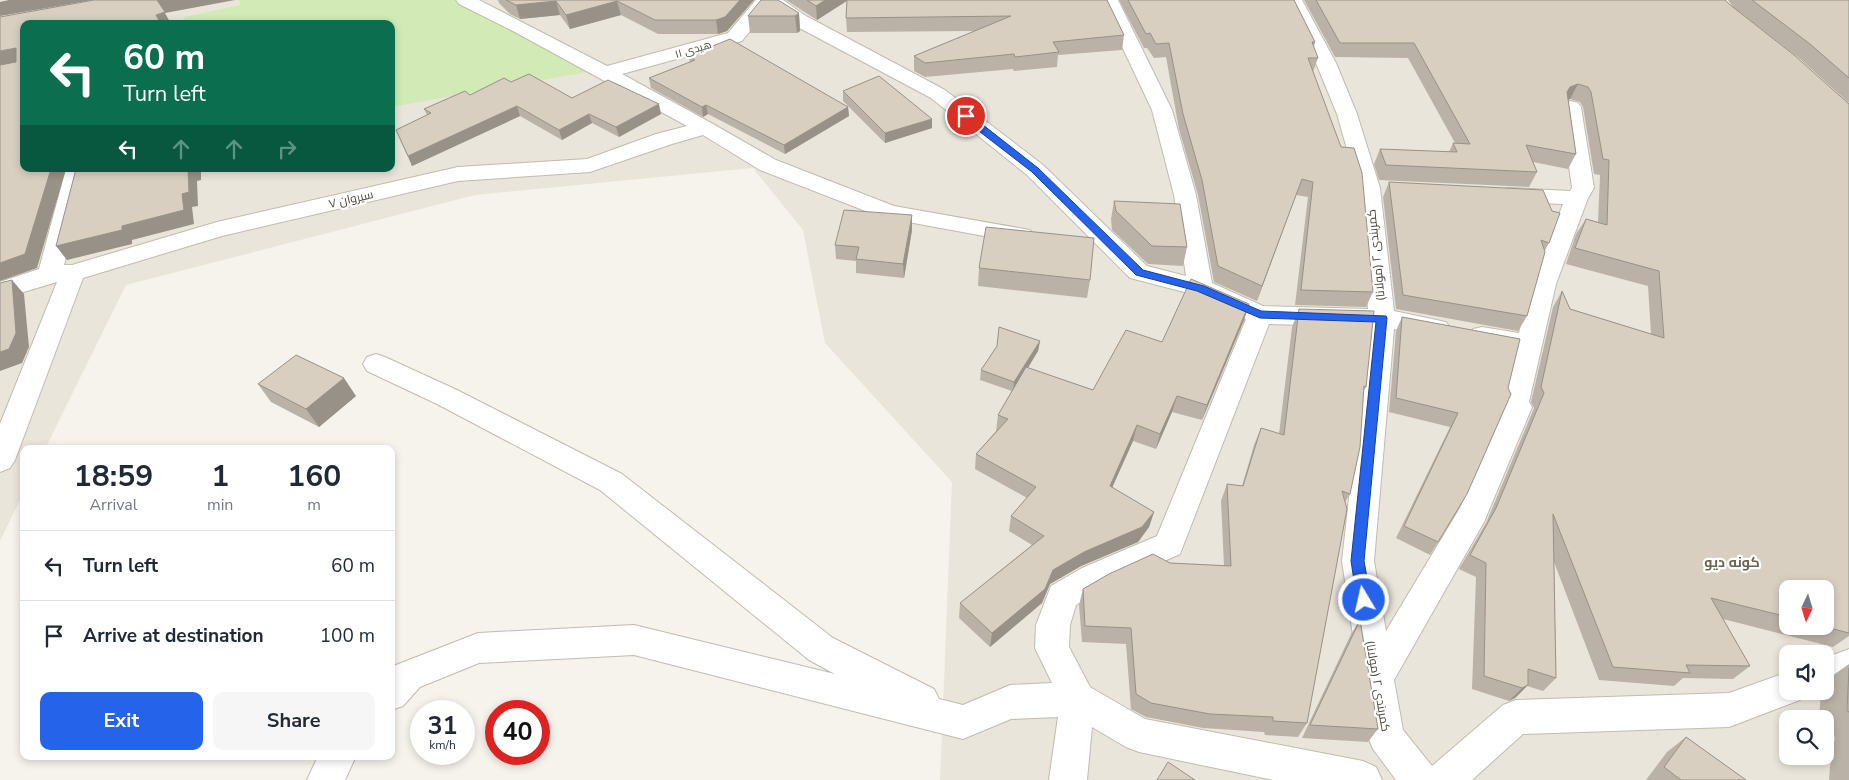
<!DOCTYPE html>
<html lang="en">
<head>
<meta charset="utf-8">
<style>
	:root { --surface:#fff; --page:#f6f6f7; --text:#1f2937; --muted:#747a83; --line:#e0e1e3; --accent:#2563eb }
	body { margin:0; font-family:"Nunito Sans",Cairo,sans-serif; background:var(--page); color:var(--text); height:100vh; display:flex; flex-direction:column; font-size:19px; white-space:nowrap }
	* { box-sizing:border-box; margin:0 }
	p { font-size:16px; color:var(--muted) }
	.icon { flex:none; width:28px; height:28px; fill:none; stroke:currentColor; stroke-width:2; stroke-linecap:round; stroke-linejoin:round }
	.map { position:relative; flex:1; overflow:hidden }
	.side { position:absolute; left:20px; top:445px; width:375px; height:315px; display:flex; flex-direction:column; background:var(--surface); border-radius:10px; box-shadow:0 2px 8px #0003 }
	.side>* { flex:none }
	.hud { position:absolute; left:20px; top:20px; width:375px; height:152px; border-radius:10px; box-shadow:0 2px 8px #0003; background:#0b6e4f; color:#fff; overflow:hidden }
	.needle { width:32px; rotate:184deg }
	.fabs { position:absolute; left:1779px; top:580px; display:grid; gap:10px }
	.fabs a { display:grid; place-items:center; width:55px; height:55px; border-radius:10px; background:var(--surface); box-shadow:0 2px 8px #0003; font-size:25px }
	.speed { position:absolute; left:410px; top:700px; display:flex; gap:10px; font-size:25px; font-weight:700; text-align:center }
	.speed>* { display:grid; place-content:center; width:65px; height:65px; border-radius:50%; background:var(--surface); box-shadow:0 2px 8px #0003; line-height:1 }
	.speed small { font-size:12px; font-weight:400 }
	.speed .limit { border:8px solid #d22; background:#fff; color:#111 }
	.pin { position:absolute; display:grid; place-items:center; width:42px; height:42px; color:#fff; margin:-21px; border:2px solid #fff; border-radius:50%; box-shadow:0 1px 5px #0007 }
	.me { position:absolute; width:55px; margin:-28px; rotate:351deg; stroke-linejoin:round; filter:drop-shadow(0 0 4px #0008) }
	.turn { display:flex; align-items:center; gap:18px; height:105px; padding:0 20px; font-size:22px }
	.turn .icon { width:65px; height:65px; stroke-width:2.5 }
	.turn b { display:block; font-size:35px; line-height:42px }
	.lanes { display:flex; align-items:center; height:48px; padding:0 20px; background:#0003; justify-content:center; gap:25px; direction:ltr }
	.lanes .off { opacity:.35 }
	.eta { display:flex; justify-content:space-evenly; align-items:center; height:85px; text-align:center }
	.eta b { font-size:30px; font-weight:700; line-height:35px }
	.button { display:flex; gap:10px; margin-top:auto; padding:10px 20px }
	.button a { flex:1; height:58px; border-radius:10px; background:var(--accent); color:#fff; font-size:20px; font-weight:700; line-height:58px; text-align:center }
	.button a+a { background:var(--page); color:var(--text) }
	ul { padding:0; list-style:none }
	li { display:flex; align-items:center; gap:15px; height:70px; padding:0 20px; border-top:1px solid var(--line) }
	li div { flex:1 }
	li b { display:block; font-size:19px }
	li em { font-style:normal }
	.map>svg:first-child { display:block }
</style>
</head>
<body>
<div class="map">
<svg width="1849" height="780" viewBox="0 0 1849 780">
	<rect width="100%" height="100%" fill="#f6f3ec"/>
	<path fill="#eae5da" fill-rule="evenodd" d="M0 0H1849V780H940L952 482 825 343 803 230 753 168 475 195 126 285 45 449H24V492L0 541ZM24 24H391V169H24ZM1788 589H1825V626H1788ZM1788 654H1825V691H1788ZM1788 719H1825V756H1788Z"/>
	<path fill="#d2eab5" d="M239 0H461L599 70 391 107V24H184V17L241 5Z"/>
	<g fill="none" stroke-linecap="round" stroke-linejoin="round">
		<g stroke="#c2bbae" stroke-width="2">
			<path id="minor" d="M456 0H479L607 66 728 33 756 0H783L806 16 945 90 1043 165 1147 266 1186 276 1174 195 1152 110 1100 0H1118L1172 110 1196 195 1212 283 1263 306 1368 309 1358 188 1337 114 1316 63 1284 0H1302L1336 63 1357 114 1380 188 1394 311 1446 322 1450 328 1446 334 1437 337 1394 329 1374 561 1386 631 1460 508 1504 407 1501 402 1514 351 1473 343 1469 336 1473 329 1482 327 1519 333 1532 284 1563 204 1508 202 1500 200 1497 195 1500 190 1508 188 1570 191 1572 188 1561 107 1564 103 1571 101 1578 103 1581 107 1594 188 1588 198 1556 284 1529 402 1532 407 1484 522 1394 680 1403 730 1432 766 1503 705 1516 700 1729 693 1788 672V691H1804L1800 700 1729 727 1523 734 1472 780H1396L1373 749 1368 737 1342 561 1368 327 1269 324 1180 554 1104 588 1076 605 1070 625 1069 647 1090 687 1145 719 1363 761 1376 767 1382 780H1273L1139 752 1126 747 1092 727 1087 780H1049L1058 717 1011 719 963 739 634 655 479 663 420 687 403 706 391 710V669L396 665 478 633 634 625 835 674 809 660 600 490 437 404 367 371 363 364 367 357 376 354 385 357 457 390 622 474 833 638 934 689 939 699 963 705 1010 685 1052 683 1035 648 1036 625 1051 586 1082 568 1157 536 1246 319 1192 294 1130 278 1027 175 931 98 792 24 769 7 742 41 622 74 713 124 776 160 894 206 1030 230 1034 235 1030 240 1022 243 881 217 760 170 703 135 672 144 590 172 458 181 222 236 83 278 15 460 10 468 0 472V424L57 282 0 299V282L39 269 66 169H88L64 265H72L217 222 458 167 587 159 656 134 687 126 513 31 459 4Z
				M1849 649V681L1825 690V658Z
				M318 756H356L345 780H307Z"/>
		</g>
		<use href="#minor" fill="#fff" fill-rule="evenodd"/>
	</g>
	<path fill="#bab2a6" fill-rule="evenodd" d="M498 0H754L727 31 718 34H658L621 15 570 29 560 15 520 19 510 14 499 3Z
		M786 0H1107L1124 35 1122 50 1058 55 1057 67 1014 71 1013 69 925 77 914 71V56L975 31 847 32 846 18 847 1 817 20Z
		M1119 0H1294L1315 42 1314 47 1318 58 1313 72 1373 292 1366 307 1295 305 1308 197 1296 195 1257 301 1214 282 1198 195 1179 129 1166 57 1154 58 1147 48H1144Z
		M1304 0H1725L1729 4 1849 104V636L1833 647 1723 619 1750 666 1733 679 1683 678 1674 686 1599 680 1554 562 1556 678 1543 691 1527 686 1515 698 1509 701 1472 689 1476 577 1459 569 1486 523 1534 408 1531 402 1553 307 1562 291 1570 309 1651 334 1648 286 1566 264 1576 234 1586 219 1598 222 1600 175 1594 174 1583 107 1580 102 1570 99 1568 100 1576 154 1568 169 1533 162 1537 172 1529 187 1379 180 1374 164 1380 149 1449 152 1453 143H1455L1408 58 1335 57ZM1788 589 1825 626H1788Z
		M1728 0H1849V103L1800 59 1734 8Z
		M799 13 800 31 797 33H750L748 16Z
		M688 56 848 107 849 116 785 154 708 114 703 117 651 88 649 78 690 62Z
		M511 82 572 98 661 114 619 137 592 123 562 140 520 116 412 166 396 130 427 115 424 109Z
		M843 91 932 128 885 143 843 101Z
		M1389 182 1549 243 1545 250 1527 316 1518 331 1396 309 1383 197Z
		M1114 201 1187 247 1183 266 1148 264 1112 230 1111 219Z
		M912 230 904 278 856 273V261L836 259 835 245Z
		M979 268 1090 280 1087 298 978 286Z
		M1249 304 1244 320 1202 420 1172 412 1156 449 1133 441 1112 488 1154 512 1149 527 1138 542 1081 566 1050 584 1042 603 990 647 959 618 960 603 1032 545 1009 531 1011 516 1027 498 975 469 976 454 996 431 998 415 1012 391 980 380 981 370 1040 341 1038 351 1028 368 1093 390 1162 342Z
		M1299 309 1366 387 1363 392 1350 494 1345 502 1307 723 1298 737 1265 735 1264 732 1203 728 1146 717 1131 709 1126 644 1082 642 1079 605 1083 589 1170 563 1224 566 1221 501 1227 484 1242 486 1254 445 1261 428 1279 434 1292 327Z
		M1402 317 1520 339 1438 542 1430 555 1396 538 1450 427 1389 412 1396 331Z
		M258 384 356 396 319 427 271 402Z
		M1360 620 1378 729 1368 742 1302 738 1351 634Z
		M1849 664V780H1829L1830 767 1835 737 1825 732V719H1819L1821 691H1825V681Z
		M1686 737 1746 780H1646L1667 752Z"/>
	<path fill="#979187" d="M9 0H93L0 16V2Z
		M157 0H235L165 13 171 24H161L156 15Z
		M740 0H754L727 31 718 34 716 20Z
		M825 0H848L817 20 816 6Z
		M556 1 560 15 520 19 516 5Z
		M617 1 621 15 570 29 566 15Z
		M799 13 800 31 797 33 795 16Z
		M16 48 24 60 0 67V51Z
		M1578 84 1570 99 1562 102 1570 87Z
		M659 104 661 114 619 137 616 127Z
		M706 105 708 114 703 117 702 107Z
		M517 106 520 116 412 166 408 156Z
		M848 107 849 116 785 154 784 145Z
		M589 114 592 123 562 140 559 130Z
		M932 119V128L885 143V133Z
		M51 169H66L37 268 0 281V263Z
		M188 169H201V180L197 181 198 206 192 207 194 224 132 240V244L67 260 56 246 122 226 182 194Z
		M1302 179 1296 195 1257 301 1262 286Z
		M912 215V230L904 278 903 264Z
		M12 280 24 294 29 347 22 363 0 371V352Z
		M1249 304 1244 320 1202 420 1207 405Z
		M1040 341 1038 351 1013 392 1014 382Z
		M344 378 356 396 319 427 306 409Z
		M1177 396 1172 412 1156 449 1160 434Z
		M1137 425 1133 441 1106 501 1110 486Z
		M1154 512 1149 527 1138 542 1081 566 1050 584 1042 603 990 647 992 633 1053 570Z
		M1528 685 1515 698 1509 701 1522 688Z"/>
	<path fill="#d8cfc1" stroke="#979187" d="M94 0H157L165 12 156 15 161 24H24V169H51L25 254 0 263V65L16 62V48L0 51V17Z
		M506 0H740L725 17 716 20H655L617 1 566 15 556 1 516 5Z
		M761 0H778L799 13 795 16H748Z
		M807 0H825L816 6Z
		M847 0H1107L1124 35 1053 42 1059 52 1015 57 1014 54 925 63 914 56 1011 16 846 18Z
		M1128 0H1294L1315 42H1312L1318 58H1308L1341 147 1354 148 1362 173 1373 292 1301 290 1313 182 1302 179 1262 286 1218 266 1202 180 1183 114 1169 43 1156 44 1150 33 1146 34Z
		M1316 0H1725L1729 4 1794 55 1849 104V633L1822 626H1825V589H1788V617L1711 598 1750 666 1686 665 1690 673 1613 667 1553 514 1556 678 1528 669V685L1522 688 1484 676 1486 563 1470 555 1496 508 1544 393 1541 387 1562 291 1570 309 1664 338 1659 271 1575 248 1586 219 1607 225 1609 160 1603 159 1591 92 1588 87 1578 84 1570 87 1567 92 1576 154 1526 145 1537 172 1386 165 1380 149 1457 152 1453 143 1470 144 1414 43H1340Z
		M1752 0H1849V78L1810 44Z
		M730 39 848 107 784 145 706 105 702 107 649 78 695 60 688 56Z
		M529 74 572 98 608 80 659 104 616 127 589 114 559 130 517 106 408 156 396 130 431 113 424 109 465 91 470 95 504 78 511 82Z
		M879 76 932 119 885 133 843 91Z
		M76 169H188L189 192 182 194 184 210 122 226V230L56 246Z
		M1389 182 1543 190 1552 211 1560 213 1549 243 1541 240 1545 252 1527 316 1403 295Z
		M1114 201 1180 204 1187 247 1152 246 1116 211Z
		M844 210 912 215 903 264 856 259 859 247 835 245Z
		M986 227 1094 238 1090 280 979 268Z
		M1191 279 1249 304 1207 405 1177 396 1160 434 1137 425 1110 486 1154 512 1142 527 1084 552 1053 570 1045 589 992 633 960 603 1044 536 1011 516 1036 487 976 454 1008 419 998 415 1026 367 1093 390 1126 330 1162 342Z
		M12 280 16 333 9 349 0 352V283Z
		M1299 309 1374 311 1366 387 1364 386 1360 447 1350 494 1342 491 1347 509 1307 723 1273 721V717L1210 714 1151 703 1136 694 1131 628 1085 626 1083 589 1109 574 1153 554 1170 563 1231 566 1227 484 1243 486 1261 428 1284 435Z
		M1402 317 1520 339 1508 388 1511 394 1467 494 1438 542 1404 526 1458 413 1396 398Z
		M999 327 1040 341 1014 382 981 370 997 346Z
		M296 355 344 378 306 409 258 384Z
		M1360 620 1378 729 1310 725Z
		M1849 668V712L1847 711Z
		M1686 737 1746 780H1681L1664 767Z
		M1168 762 1195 780H1157Z"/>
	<path fill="#2563eb" stroke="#184099" d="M962 114H969L1038 168 1143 270 1204 286 1261 311 1386 316 1387 318 1364 561 1371 600 1369 604 1364 606 1359 604 1357 600 1351 561 1376 322 1260 318 1197 291 1136 275 1032 172 962 118Z"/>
	<g text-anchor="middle" stroke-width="4.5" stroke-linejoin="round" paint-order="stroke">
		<g font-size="11" fill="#4b4439" stroke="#fff">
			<text transform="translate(693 49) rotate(-16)" y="4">هیدی ۱۱</text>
		</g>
		<g font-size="12" fill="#4b4439" stroke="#fff">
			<text transform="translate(351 199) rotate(-13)" y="4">سیروان ۷</text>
			<text transform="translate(1376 255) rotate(-96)" y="4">کمربندی ۲ (مولانا)</text>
			<text transform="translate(1378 686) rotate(80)" y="4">کمربندی ۲ (مولانا)</text>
		</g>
		<g font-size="14" font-weight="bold" fill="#6e6250" stroke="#fff">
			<text x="1732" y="567">کونه دیو</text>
		</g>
	</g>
</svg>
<div class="fabs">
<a><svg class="needle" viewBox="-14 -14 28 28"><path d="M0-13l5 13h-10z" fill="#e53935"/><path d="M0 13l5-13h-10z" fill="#747a83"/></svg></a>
<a><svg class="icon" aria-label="sound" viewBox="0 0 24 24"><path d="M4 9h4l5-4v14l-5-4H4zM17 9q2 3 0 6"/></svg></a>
<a><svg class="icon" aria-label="search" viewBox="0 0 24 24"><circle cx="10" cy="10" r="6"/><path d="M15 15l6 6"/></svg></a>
</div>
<div class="speed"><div>31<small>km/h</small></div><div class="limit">40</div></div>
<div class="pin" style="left:966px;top:116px;background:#d93025"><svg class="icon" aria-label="arrive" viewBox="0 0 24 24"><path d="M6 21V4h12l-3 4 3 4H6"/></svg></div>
<svg class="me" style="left:1364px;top:600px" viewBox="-20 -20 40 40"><circle r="17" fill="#2563eb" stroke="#fff" stroke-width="3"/><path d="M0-11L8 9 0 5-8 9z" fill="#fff"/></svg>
<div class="hud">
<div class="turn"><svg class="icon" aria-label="left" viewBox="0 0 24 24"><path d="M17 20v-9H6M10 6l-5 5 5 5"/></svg><div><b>60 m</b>Turn left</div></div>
<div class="lanes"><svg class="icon" aria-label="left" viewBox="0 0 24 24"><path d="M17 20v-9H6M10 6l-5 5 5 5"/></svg><svg class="icon off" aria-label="ahead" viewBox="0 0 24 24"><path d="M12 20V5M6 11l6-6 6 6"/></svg><svg class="icon off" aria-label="ahead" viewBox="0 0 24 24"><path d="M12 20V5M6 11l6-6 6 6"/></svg><svg class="icon off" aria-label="right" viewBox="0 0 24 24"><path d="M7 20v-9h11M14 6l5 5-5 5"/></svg></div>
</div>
<section class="side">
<div class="eta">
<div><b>18:59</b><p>Arrival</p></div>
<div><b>1</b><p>min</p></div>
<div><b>160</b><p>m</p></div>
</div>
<ul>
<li><svg class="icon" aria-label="left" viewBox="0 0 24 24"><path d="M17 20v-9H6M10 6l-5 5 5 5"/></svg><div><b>Turn left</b></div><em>60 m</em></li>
<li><svg class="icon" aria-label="arrive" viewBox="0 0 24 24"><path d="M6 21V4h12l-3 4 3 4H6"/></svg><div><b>Arrive at destination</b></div><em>100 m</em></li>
</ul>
<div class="button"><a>Exit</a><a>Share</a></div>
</section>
</div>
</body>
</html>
